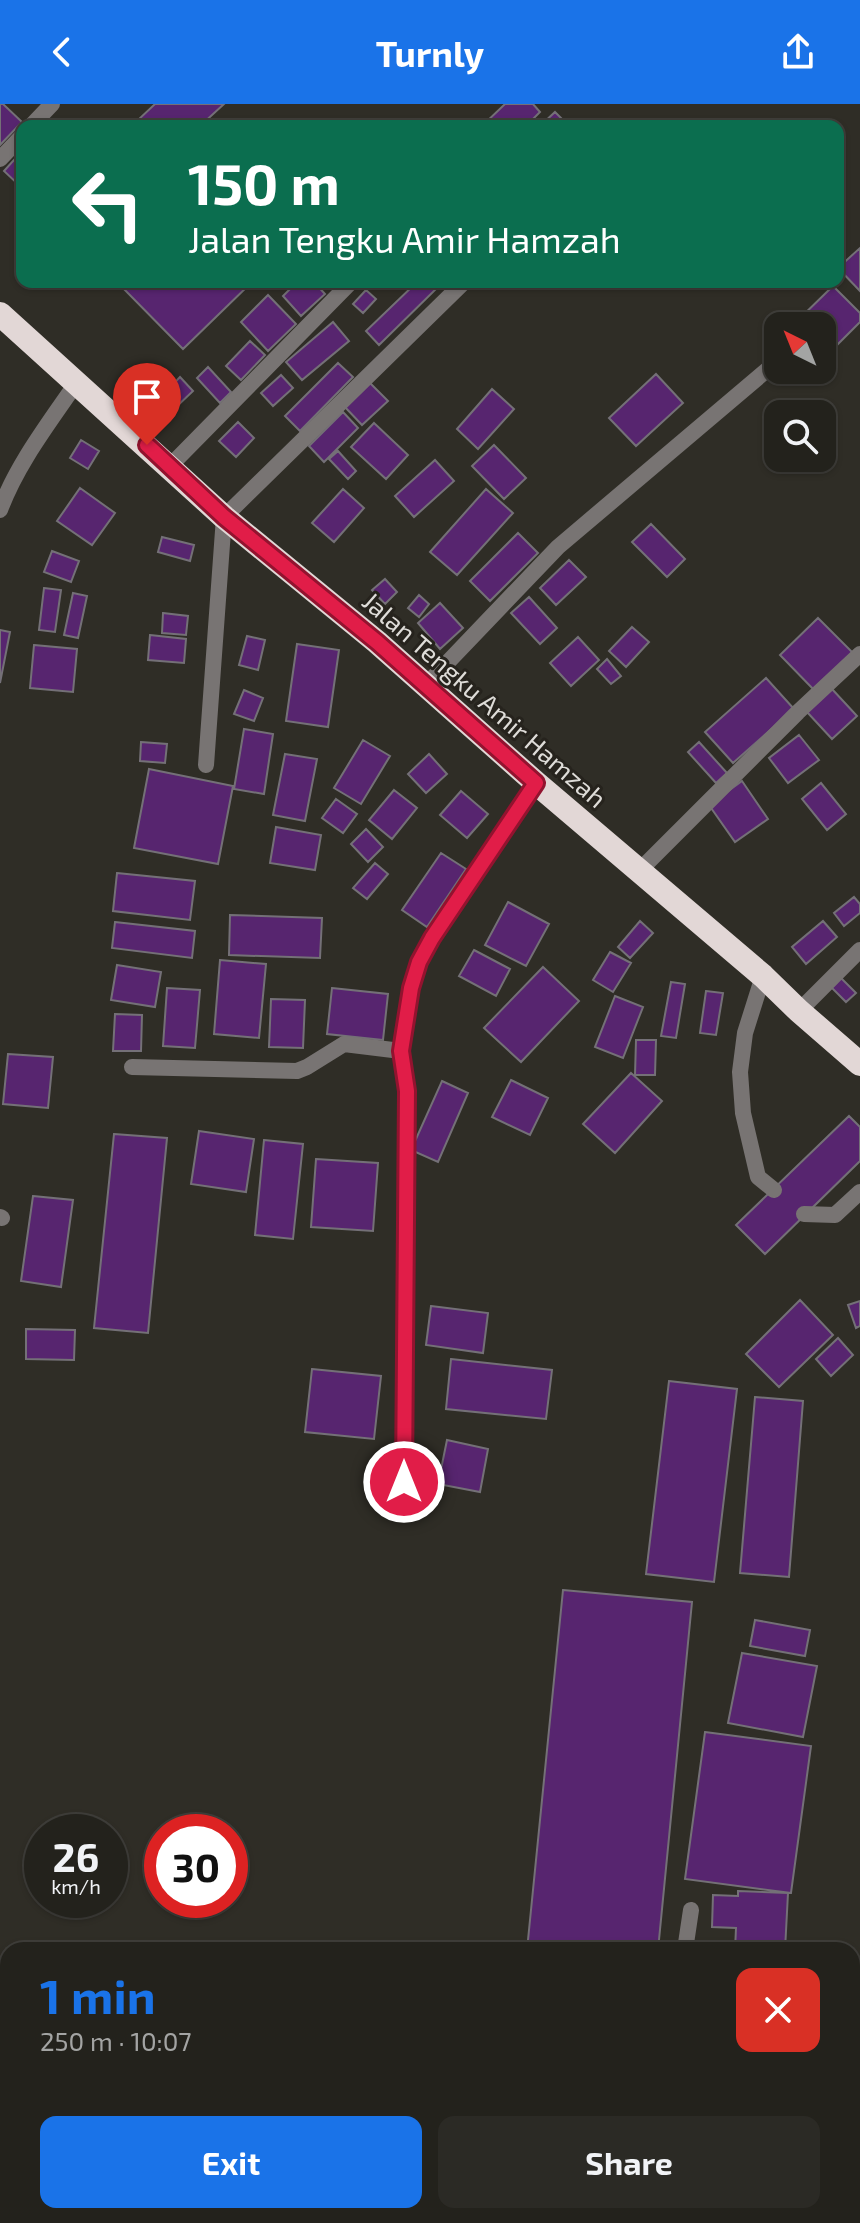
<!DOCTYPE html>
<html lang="en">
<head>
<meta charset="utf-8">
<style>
	:root { --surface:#23221c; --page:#2b2a25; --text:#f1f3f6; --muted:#a3a4a3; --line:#403f3b; --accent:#1a73e8 }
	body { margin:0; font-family:"Exo 2",sans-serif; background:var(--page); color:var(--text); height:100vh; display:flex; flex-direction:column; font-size:30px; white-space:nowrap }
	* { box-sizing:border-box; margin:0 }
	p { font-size:26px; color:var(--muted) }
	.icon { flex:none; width:44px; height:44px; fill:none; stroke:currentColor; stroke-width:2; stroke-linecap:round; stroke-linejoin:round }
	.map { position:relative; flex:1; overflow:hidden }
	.details { position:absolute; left:0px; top:1838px; width:860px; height:282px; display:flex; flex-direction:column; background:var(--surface); border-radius:24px 24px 0 0; box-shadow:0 2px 6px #0004,0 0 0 2px var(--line) }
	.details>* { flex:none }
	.guide { position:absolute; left:16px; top:16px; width:828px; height:168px; border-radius:16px; box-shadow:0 2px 6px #0004,0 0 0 2px var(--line); background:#0b6e4f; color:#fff; overflow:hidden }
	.needle { width:52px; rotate:317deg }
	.controls { position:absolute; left:764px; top:208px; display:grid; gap:16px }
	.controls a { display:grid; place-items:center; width:72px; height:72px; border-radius:16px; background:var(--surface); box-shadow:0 2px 6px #0004,0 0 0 2px var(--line); font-size:40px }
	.speed { position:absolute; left:24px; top:1710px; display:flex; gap:16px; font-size:40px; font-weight:700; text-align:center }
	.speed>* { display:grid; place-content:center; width:104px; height:104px; border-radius:50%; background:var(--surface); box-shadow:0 2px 6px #0004,0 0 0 2px var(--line); line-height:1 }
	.speed small { font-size:20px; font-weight:400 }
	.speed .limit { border:12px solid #d22; background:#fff; color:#111 }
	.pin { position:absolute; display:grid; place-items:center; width:68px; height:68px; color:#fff; margin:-82px -34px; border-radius:50% 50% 50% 0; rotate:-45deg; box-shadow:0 0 8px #0007 }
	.pin .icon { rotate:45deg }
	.me { position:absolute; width:88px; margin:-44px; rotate:0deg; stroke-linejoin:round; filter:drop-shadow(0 0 6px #0008) }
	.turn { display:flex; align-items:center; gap:28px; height:168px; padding:0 40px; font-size:36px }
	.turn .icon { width:104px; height:104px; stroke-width:2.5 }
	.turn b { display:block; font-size:56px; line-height:68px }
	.round { display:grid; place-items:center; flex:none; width:84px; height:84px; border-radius:16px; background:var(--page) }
	.overview { display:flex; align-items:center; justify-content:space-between; height:136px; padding:0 40px }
	h1 { font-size:48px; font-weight:700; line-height:60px; color:var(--accent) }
	.action { display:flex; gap:16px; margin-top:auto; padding:16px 40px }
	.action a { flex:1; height:92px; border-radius:16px; background:var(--accent); color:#fff; font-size:32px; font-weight:700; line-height:92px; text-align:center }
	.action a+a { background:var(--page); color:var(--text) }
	header { display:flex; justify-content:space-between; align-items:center; height:104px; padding:0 40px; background:var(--accent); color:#fff; font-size:36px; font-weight:700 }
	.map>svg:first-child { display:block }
</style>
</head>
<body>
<header><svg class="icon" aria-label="back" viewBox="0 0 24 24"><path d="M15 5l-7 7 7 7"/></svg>Turnly<svg class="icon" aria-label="share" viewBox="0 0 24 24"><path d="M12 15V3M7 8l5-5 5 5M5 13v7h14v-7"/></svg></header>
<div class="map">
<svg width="860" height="2119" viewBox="0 0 860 2119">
	<rect width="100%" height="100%" fill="#2f2d26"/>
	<path fill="#57256f" stroke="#747077" stroke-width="2" d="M0 0H3L22 18 0 41Z
		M155 0H224L200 22H143L138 16Z
		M505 0H533L540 8 526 22H482Z
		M555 8 569 22H540Z
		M22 47V84L4 67Z
		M860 144V187L838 164Z
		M117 178H252L183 245Z
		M297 178H314L325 190 301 212 283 192Z
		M417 178H433L438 183 379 241 366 227Z
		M833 182 860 209V218L822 256V222H792Z
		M366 186 376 195 363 209 353 200Z
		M268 191 296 220 268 247 241 218Z
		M333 218 349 237 302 276 286 258Z
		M250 237 265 251 241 276 226 262Z
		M338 259 353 273 300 327 285 312Z
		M208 263 231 288 220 299 197 274Z
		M656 270 683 299 636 342 609 314Z
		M281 271 293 284 273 302 261 289Z
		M180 273 193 287 174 305 162 292Z
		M368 277 388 297 362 321 343 301Z
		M492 285 514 305 478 345 457 325Z
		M343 308 358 324 324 358 309 342Z
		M238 318 254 334 236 353 219 337Z
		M374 319 408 351 386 375 351 343Z
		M81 336 99 347 88 365 70 354Z
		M494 341 526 374 504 395 472 362Z
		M338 347 356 367 348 375 329 355Z
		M435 356 454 377 414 413 395 392Z
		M80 384 115 409 92 441 57 417Z
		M343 385 364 404 334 438 312 419Z
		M486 385 513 409 457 471 430 448Z
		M651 420 685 455 667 473 632 438Z
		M518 429 538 449 490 497 470 477Z
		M162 433 194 441 190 457 158 448Z
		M52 447 79 457 71 478 44 468Z
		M569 456 586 473 556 501 540 484Z
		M385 475 397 488 385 500 372 486Z
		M44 484 61 486 55 528 39 526Z
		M73 489 87 492 78 534 64 531Z
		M419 491 429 500 419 513 408 504Z
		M529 493 557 524 540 540 511 509Z
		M440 499 463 524 440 545 418 519Z
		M163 509 188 512 186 531 162 529Z
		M818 514 854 550 816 588 780 551Z
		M632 523 649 538 626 563 609 547Z
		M0 526 10 528 0 579Z
		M150 531 186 535 184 559 148 556Z
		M247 532 265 536 258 566 239 561Z
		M578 533 599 556 571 582 550 559Z
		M297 540 339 546 328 623 286 617Z
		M34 541 77 545 73 588 30 584Z
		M607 555 621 572 611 580 597 565Z
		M766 574 794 605 733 659 705 628Z
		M832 585 857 612 832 635 807 608Z
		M244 586 263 594 254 617 234 610Z
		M244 625 273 630 264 690 234 685Z
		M799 631 819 656 788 679 769 654Z
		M363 636 390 652 361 700 334 684Z
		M141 638 167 640 165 659 140 657Z
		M699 638 727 669 716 679 688 648Z
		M285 650 317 655 305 717 273 711Z
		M429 650 447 670 426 689 408 670Z
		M149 665 233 682 218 760 134 744Z
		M742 677 768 715 735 738 709 701Z
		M821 679 846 710 827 726 802 695Z
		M394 686 417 704 392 735 369 716Z
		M461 687 488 710 467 734 440 711Z
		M336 695 357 710 343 729 322 714Z
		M276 723 321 731 315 766 270 759Z
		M366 725 383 743 368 758 351 740Z
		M441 749 466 765 427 823 402 806Z
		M375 759 388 770 367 795 353 784Z
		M117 769 195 777 190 816 113 807Z
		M854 793 860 800V809L844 822 834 809Z
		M508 798 549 820 526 862 485 841Z
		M230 811 322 814 320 854 229 851Z
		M640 817 653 829 630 854 618 843Z
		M823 817 837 833 806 860 792 843Z
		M115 818 195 827 192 854 112 844Z
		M474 846 510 865 496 892 459 872Z
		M610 848 631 859 613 888 593 876Z
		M220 856 266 860 259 934 214 930Z
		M117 861 161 868 155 903 111 896Z
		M543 863 579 897 521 958 484 924Z
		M840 873 856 889 846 898 831 883Z
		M671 878 685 880 676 934 661 932Z
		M167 884 200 886 195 944 163 942Z
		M332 884 388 890 383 936 327 930Z
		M706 887 723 889 716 931 700 929Z
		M615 892 643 903 623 954 595 943Z
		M271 895 305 896 303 944 269 943Z
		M115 910 142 911 141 947H113Z
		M636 936H656L655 971H635Z
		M8 950 53 953 48 1004 3 1000Z
		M631 969 662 997 615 1049 583 1020Z
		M511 976 548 994 530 1031 492 1013Z
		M442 977 468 989 438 1058 411 1046Z
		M849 1012 860 1023V1057L765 1150 736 1121Z
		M199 1027 254 1035 246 1088 191 1080Z
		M114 1030 167 1034 148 1229 94 1224Z
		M264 1036 303 1040 293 1135 255 1131Z
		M316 1055 378 1059 373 1127 311 1123Z
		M33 1092 73 1096 61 1183 21 1177Z
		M800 1196 833 1231 779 1283 746 1250Z
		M860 1197V1222L856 1224 848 1201Z
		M431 1202 488 1209 483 1249 426 1241Z
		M26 1225 75 1226 74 1256 26 1255Z
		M838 1234 853 1251 831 1272 816 1255Z
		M451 1255 552 1266 546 1315 446 1305Z
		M312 1265 381 1272 374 1335 305 1328Z
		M669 1277 737 1285 714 1478 646 1470Z
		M755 1293 803 1297 789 1473 740 1469Z
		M447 1336 488 1345 480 1388 438 1380Z
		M563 1486 692 1498 658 1846H527Z
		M755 1516 810 1526 805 1552 750 1542Z
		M742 1549 817 1562 803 1633 728 1619Z
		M705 1628 811 1642 791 1789 685 1775Z
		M738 1787 788 1789 785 1846H735L736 1824 712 1823 713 1791 738 1792Z
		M860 2022V2088L852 2094V2027Z
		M0 2059 8 2060V2109L0 2108Z
		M539 2112H595L594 2118Z
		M676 2112H787L791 2119H681Z"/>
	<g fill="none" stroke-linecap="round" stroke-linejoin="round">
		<path stroke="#787473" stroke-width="16" d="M0 406C17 360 49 319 77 278
			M763 872 745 929 740 968 743 1009 758 1073 774 1086
			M804 1110 835 1111 860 1088
			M685 1846 691 1806
			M852 2025 860 2019
			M640 2112 643 2119"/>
		<path stroke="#787473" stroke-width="16" d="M31 22 52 0
			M0 55 22 32
			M170 362 351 178
			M426 581 558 443 768 265
			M206 661 224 413 464 178
			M640 766 798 608 860 550
			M799 907 860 846
			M132 963 297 967 307 963 344 940 401 947
			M0 1113 2 1114
			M404 1378 407 987 401 947 411 884 419 858 432 834 536 679"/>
		<path stroke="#e2d7d6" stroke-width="24" d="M0 210 224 413 377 538 536 679 763 872 799 907 860 960"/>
	</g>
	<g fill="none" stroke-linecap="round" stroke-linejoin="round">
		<g stroke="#92132f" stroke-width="20">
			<path id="route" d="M147 341 224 413 377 538 536 679 432 834 419 858 411 884 401 947 407 987 404 1378"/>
		</g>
		<use href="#route" stroke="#e11d48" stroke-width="14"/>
	</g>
	<g text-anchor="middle" stroke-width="6" stroke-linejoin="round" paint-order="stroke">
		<g font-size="26" fill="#dedcd8" stroke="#26231d">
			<text transform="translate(484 596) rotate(41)" y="9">Jalan Tengku Amir Hamzah</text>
		</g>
	</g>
</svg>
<div class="controls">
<a><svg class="needle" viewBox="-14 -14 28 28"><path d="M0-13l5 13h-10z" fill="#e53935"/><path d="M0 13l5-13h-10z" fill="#a3a4a3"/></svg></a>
<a><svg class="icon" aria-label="search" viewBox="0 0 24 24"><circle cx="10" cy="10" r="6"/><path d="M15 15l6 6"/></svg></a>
</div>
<div class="speed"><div>26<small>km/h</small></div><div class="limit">30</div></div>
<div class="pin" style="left:147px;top:341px;background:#d93025"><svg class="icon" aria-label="arrive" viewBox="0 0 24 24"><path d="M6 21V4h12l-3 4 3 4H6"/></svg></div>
<svg class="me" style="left:404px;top:1378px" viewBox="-20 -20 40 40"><circle r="17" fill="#e11d48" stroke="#fff" stroke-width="3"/><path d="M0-11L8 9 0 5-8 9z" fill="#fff"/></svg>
<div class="guide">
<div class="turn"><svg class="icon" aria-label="left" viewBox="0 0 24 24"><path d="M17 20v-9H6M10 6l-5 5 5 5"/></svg><div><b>150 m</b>Jalan Tengku Amir Hamzah</div></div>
</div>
<section class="details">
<div class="overview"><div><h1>1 min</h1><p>250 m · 10:07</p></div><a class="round" style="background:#d93025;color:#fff"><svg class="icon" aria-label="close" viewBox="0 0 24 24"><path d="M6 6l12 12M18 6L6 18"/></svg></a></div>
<div class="action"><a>Exit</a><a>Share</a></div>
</section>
</div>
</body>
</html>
